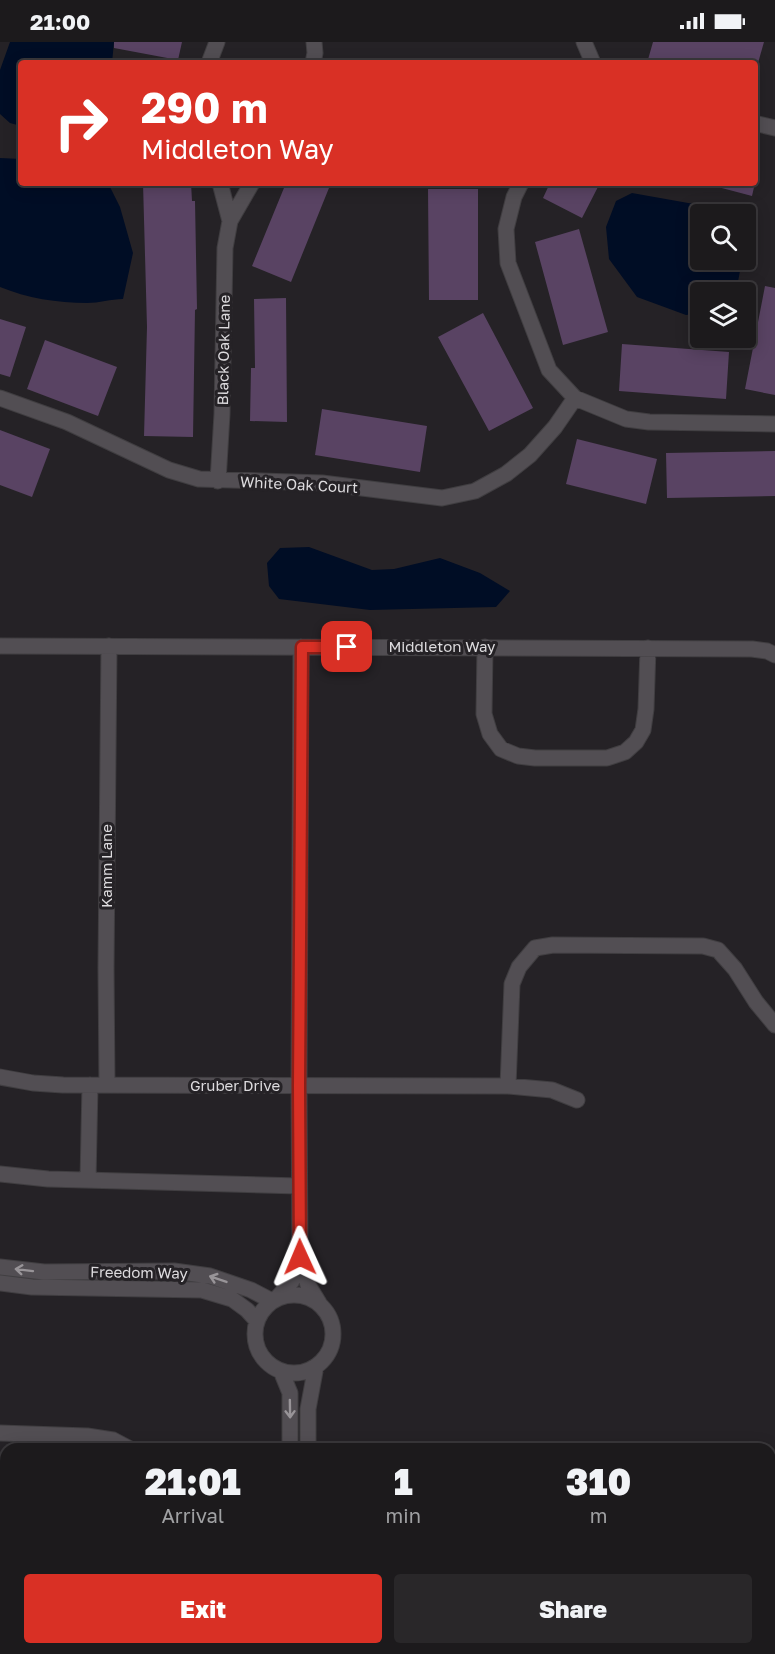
<!DOCTYPE html>
<html lang="en">
<head>
<meta charset="utf-8">
<style>
	:root { --surface:#1c1a1c; --page:#292729; --text:#f1f3f6; --muted:#a0a1a3; --line:#3a383b; --accent:#d93025 }
	body { margin:0; font-family:"Golos Text",sans-serif; background:var(--page); color:var(--text); height:100vh; display:flex; flex-direction:column; font-size:22px; white-space:nowrap }
	* { box-sizing:border-box; margin:0 }
	p { font-size:20px; color:var(--muted) }
	.icon { flex:none; width:33px; height:33px; fill:none; stroke:currentColor; stroke-width:2; stroke-linecap:round; stroke-linejoin:round }
	.map { position:relative; flex:1; overflow:hidden }
	.side { position:absolute; left:0px; top:1401px; width:776px; height:212px; display:flex; flex-direction:column; background:var(--surface); border-radius:18px 18px 0 0; box-shadow:0 3px 15px #0003,0 0 0 2px var(--line) }
	.side>* { flex:none }
	.top-card { position:absolute; left:18px; top:18px; width:740px; height:126px; border-radius:6px; box-shadow:0 3px 15px #0003,0 0 0 2px var(--line); background:#d93025; color:#fff; overflow:hidden }
	.buttons { position:absolute; left:690px; top:162px; display:grid; gap:12px }
	.buttons a { display:grid; place-items:center; width:66px; height:66px; border-radius:6px; background:var(--surface); box-shadow:0 3px 15px #0003,0 0 0 2px var(--line); font-size:30px }
	.pin { position:absolute; display:grid; place-items:center; width:51px; height:51px; color:#fff; margin:-26px; border-radius:12px; box-shadow:0 3px 9px #0006 }
	.me { position:absolute; width:66px; margin:-33px; rotate:359deg; stroke-linejoin:round; filter:drop-shadow(0 0 4px #0008) }
	.turn { display:flex; align-items:center; gap:21px; height:126px; padding:0 24px; font-size:27px }
	.turn .icon { width:78px; height:78px; stroke-width:2.5 }
	.turn b { display:block; font-size:42px; line-height:51px }
	.eta { display:flex; justify-content:space-evenly; align-items:center; height:102px; text-align:center }
	.eta b { font-size:36px; font-weight:800; line-height:42px }
	.button { display:flex; gap:12px; margin-top:auto; padding:12px 24px }
	.button a { flex:1; height:69px; border-radius:6px; background:var(--accent); color:#fff; font-size:24px; font-weight:800; line-height:69px; text-align:center }
	.button a+a { background:var(--page); color:var(--text) }
	.status { display:flex; justify-content:space-between; align-items:center; height:42px; padding:0 30px; background:var(--surface); direction:ltr }
	.status svg { height:16px; fill:currentColor }
	.map>svg:first-child { display:block }
</style>
</head>
<body>
<div class="status"><b>21:00</b><svg viewBox="0 0 49 12"><path d="M0 12V9h3v3zM5 12V6h3v6zM10 12V3h3v9zM15 12V0h3v12zM26 1h20v11H26zM47 4h2v5h-2z"/></svg></div>
<div class="map">
<svg width="775" height="1612" viewBox="0 0 775 1612">
	<rect width="100%" height="100%" fill="#252226"/>
	<path fill="#000d25" d="M10 0H114L112 21H21V84L10 81 0 72V28Z
		M0 116 21 117V141H108L120 165 133 211 123 257C111 257 99 261 87 261 57 261 27 256 0 245Z
		M632 151 733 169 736 172H700V218H742L737 245 734 250H700V271L686 273 637 255 609 217 606 185 616 159Z
		M309 505 372 528 394 527 440 516 480 531 510 549 496 565 370 568 279 557 269 544 267 521 280 506Z"/>
	<path fill="#594363" d="M114 0H182L178 18 114 6Z
		M653 0H764L758 21H647Z
		M143 141H191L192 159H195L197 267 195 268 193 395 144 394 147 285Z
		M286 141H331L291 240 252 224Z
		M550 141H600L582 176 543 156Z
		M719 141H755L752 154 718 145Z
		M428 147H478V258H429Z
		M579 187 608 290 563 303 535 200Z
		M765 244 775 246V353L745 347Z
		M286 256 287 380 250 379 251 326H255L254 257Z
		M483 271 533 366 489 389 438 295Z
		M0 277 26 285 10 335 0 332Z
		M45 298 117 325 98 374 27 347Z
		M622 302 729 310 726 357 619 349Z
		M322 367 427 384 420 430 315 413Z
		M0 388 50 407 32 455 0 443Z
		M577 397 657 417 646 462 566 442Z
		M775 409V454L667 456 666 411Z"/>
	<g fill="none" stroke-linecap="round" stroke-linejoin="round">
		<g stroke="#403e41" stroke-width="17">
			<path id="minor" d="M584 0 593 21
				M209 21 217 0
				M313 21 315 11 314 0
				M754 81 775 86
				M220 141 230 179
				M521 141 514 155 506 187 508 221 549 328 575 356 626 377 649 380 775 382
				M0 356 67 380 169 428 199 437 322 441 442 456 475 449 506 432 530 413 555 385 575 356
				M218 439 222 372 225 206 230 179 252 141
				M0 604 752 607 767 609 775 613
				M301 605 299 1044 300 1215 308 1243 319 1261
				M485 605 484 672 490 692 501 707 518 714 535 716H607L625 710 636 700 643 688 646 667 648 606
				M0 1035 33 1041 63 1043 508 1044 552 1048 577 1058
				M107 1043 106 926 109 604
				M508 1044 512 942 519 925 535 906 553 903 703 904 718 908 735 927 756 960 775 983
				M0 1132 48 1137 299 1144
				M88 1138 90 1043
				M0 1225 44 1230 174 1229 210 1234 251 1248 272 1259
				M0 1241 32 1245 202 1248 232 1257 247 1268 257 1279
				M255 1292a39 39 0 1 1 78 0a39 39 0 1 1-78 0Z
				M277 1256 292 1239 300 1215
				M281 1329 290 1351V1407
				M0 1391 87 1394 113 1398 130 1407
				M308 1407V1367L316 1324
				M134 1612V1606
				M300 1612V1606"/>
		</g>
		<use href="#minor" stroke="#524e53" stroke-width="15"/>
	</g>
	<defs><path id="oneway-shaft" d="M-6 0H5M1.5-3L5.5 0L1.5 3" fill="none" stroke-width="1.6" stroke-linecap="round" stroke-linejoin="round" transform="scale(1.5)"/></defs>
	<g stroke="#989498">
		<use href="#oneway-shaft" transform="translate(24 1228) rotate(-173)"/>
		<use href="#oneway-shaft" transform="translate(218 1237) rotate(-161)"/>
		<use href="#oneway-shaft" transform="translate(290 1367) rotate(89)"/>
	</g>
	<g fill="none" stroke-linecap="round" stroke-linejoin="round">
		<g stroke="#8d1f18" stroke-width="15">
			<path id="route" d="M300 1215 299 1044 302 605H347"/>
		</g>
		<use href="#route" stroke="#d93025" stroke-width="10"/>
	</g>
	<g text-anchor="middle" stroke-width="6" stroke-linejoin="round" paint-order="stroke">
		<g font-size="15" fill="#dddbde" stroke="#252226">
			<text transform="translate(224 308) rotate(-89)" y="5">Black Oak Lane</text>
			<text transform="translate(299 443) rotate(3)" y="5">White Oak Court</text>
			<text x="442" y="610">Middleton Way</text>
			<text transform="translate(107 824) rotate(-90)" y="5">Kamm Lane</text>
			<text x="235" y="1049">Gruber Drive</text>
			<text transform="translate(139 1231) rotate(1)" y="5">Freedom Way</text>
		</g>
	</g>
</svg>
<div class="buttons">
<a><svg class="icon" aria-label="search" viewBox="0 0 24 24"><circle cx="10" cy="10" r="6"/><path d="M15 15l6 6"/></svg></a>
<a><svg class="icon" aria-label="layers" viewBox="0 0 24 24"><path d="M12 4l9 5-9 5-9-5zM3 14l9 5 9-5"/></svg></a>
</div>
<div class="pin" style="left:347px;top:605px;background:#d93025"><svg class="icon" aria-label="arrive" viewBox="0 0 24 24"><path d="M6 21V4h12l-3 4 3 4H6"/></svg></div>
<svg class="me" style="left:300px;top:1215px" viewBox="-20 -20 40 40"><path d="M0-17L14 15 0 8-14 15z" fill="#d93025" stroke="#fff" stroke-width="4"/></svg>
<div class="top-card">
<div class="turn"><svg class="icon" aria-label="right" viewBox="0 0 24 24"><path d="M7 20v-9h11M14 6l5 5-5 5"/></svg><div><b>290 m</b>Middleton Way</div></div>
</div>
<section class="side">
<div class="eta">
<div><b>21:01</b><p>Arrival</p></div>
<div><b>1</b><p>min</p></div>
<div><b>310</b><p>m</p></div>
</div>
<div class="button"><a>Exit</a><a>Share</a></div>
</section>
</div>
</body>
</html>
